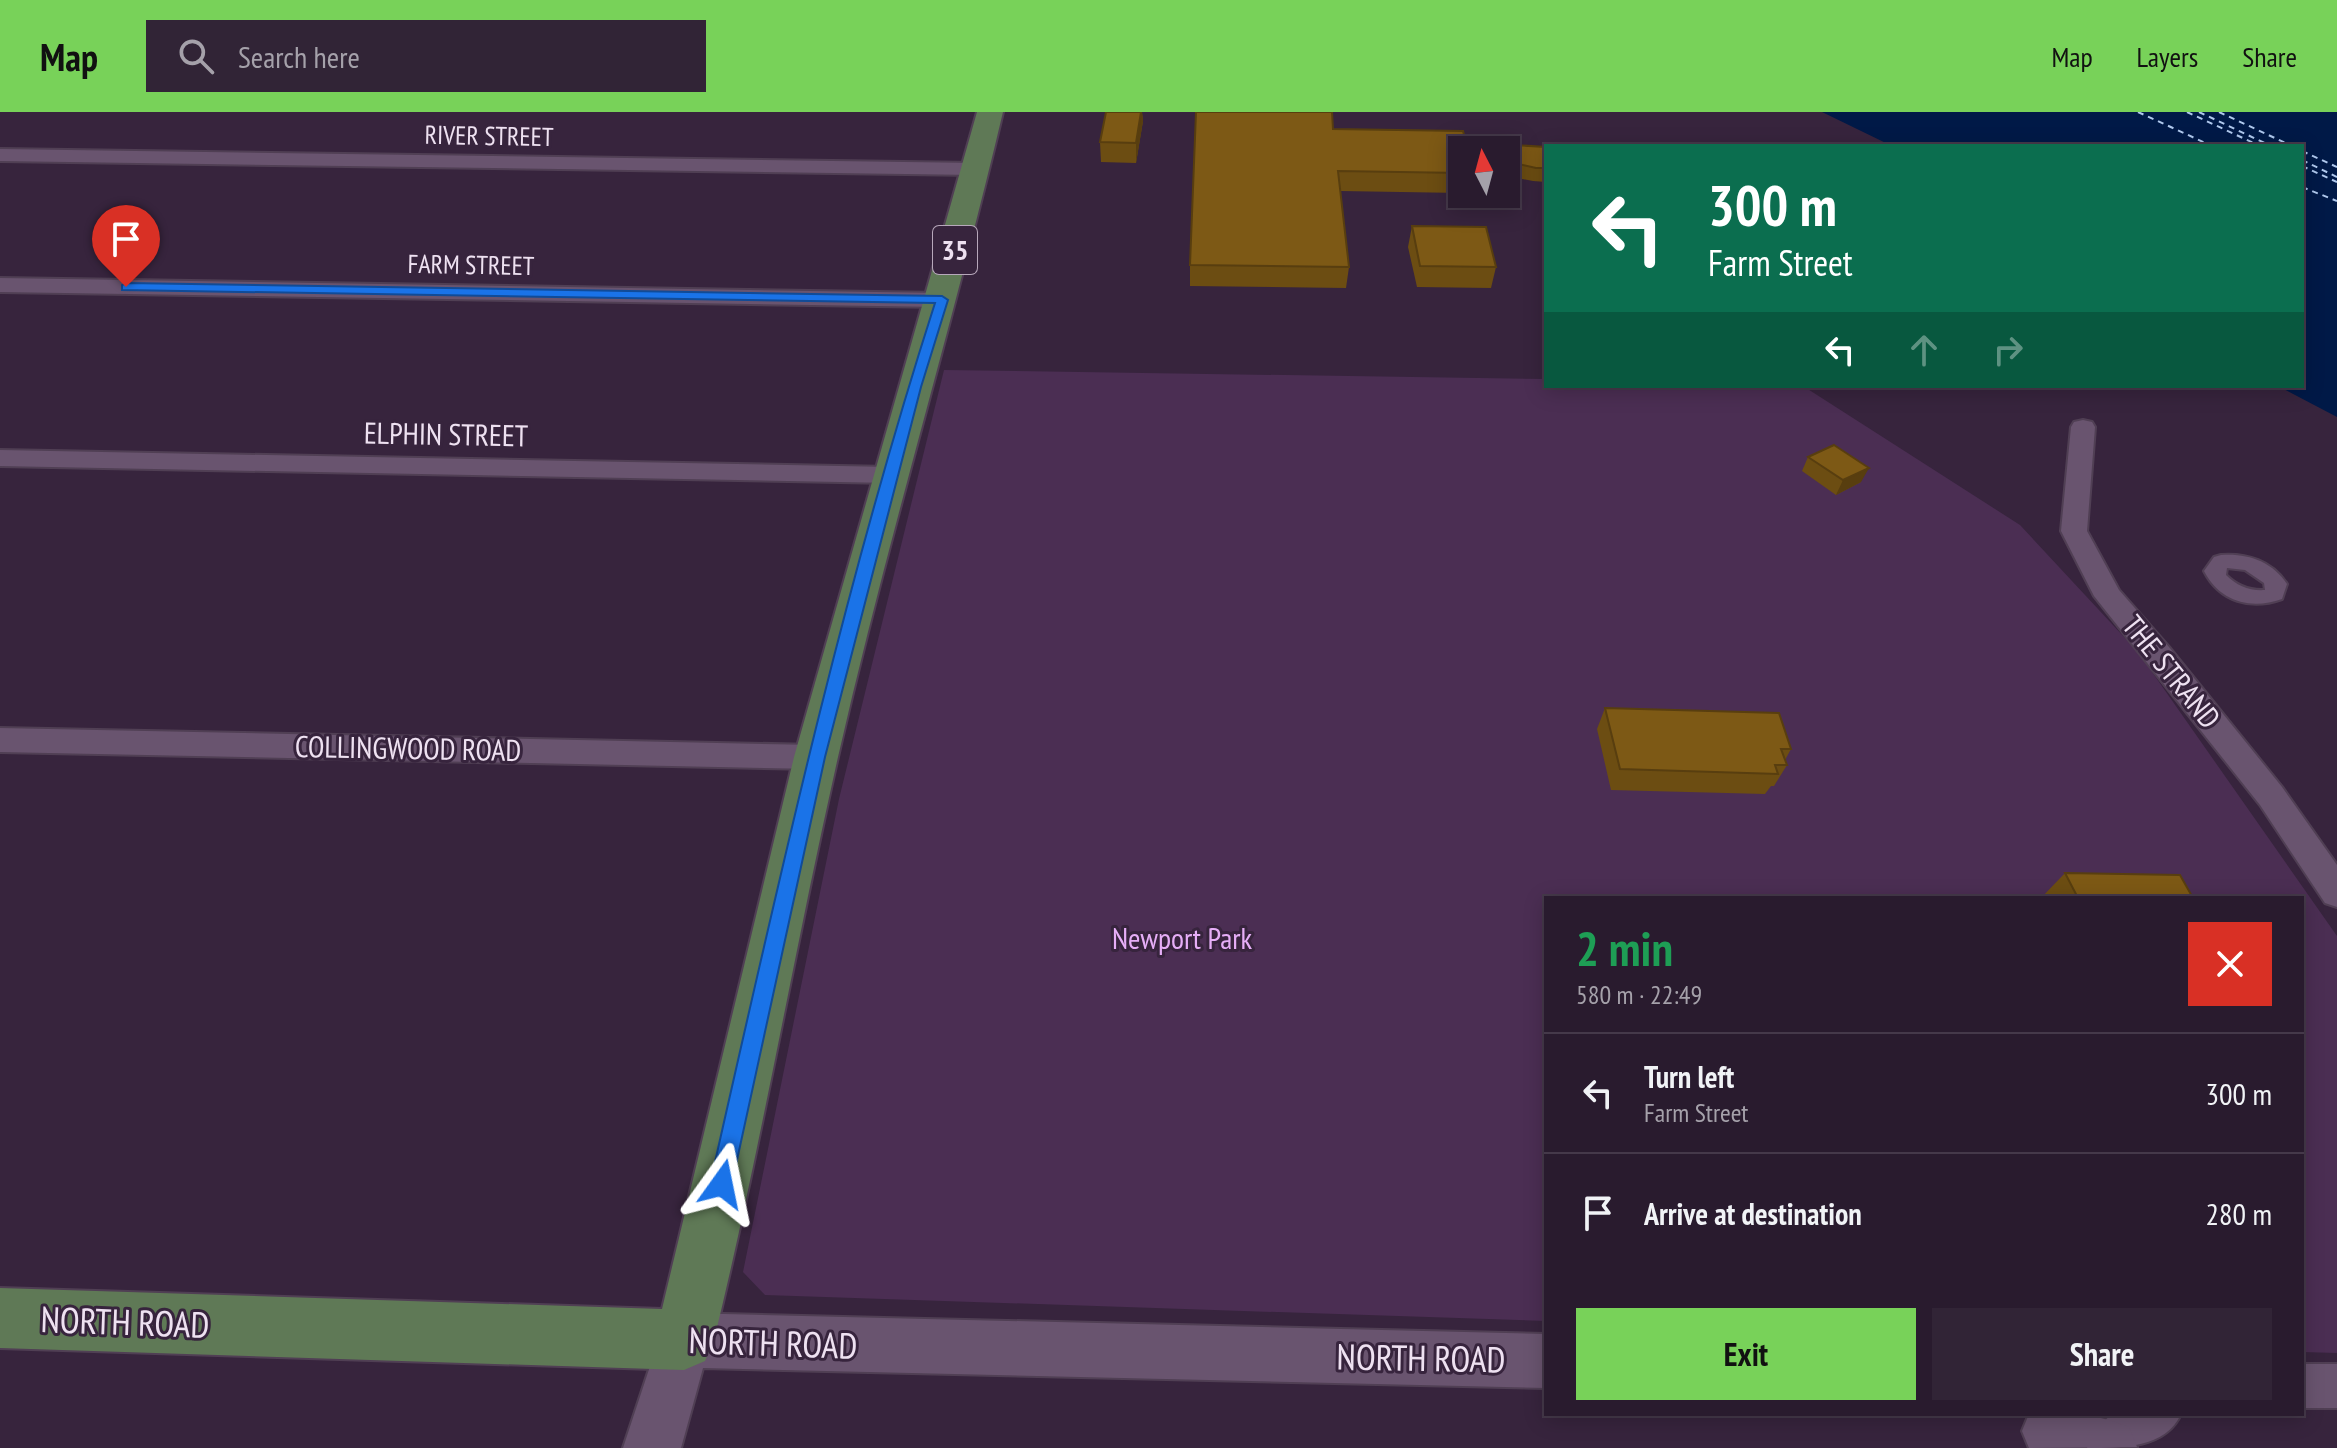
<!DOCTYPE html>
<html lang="en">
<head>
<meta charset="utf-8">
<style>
	:root { --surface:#291b2e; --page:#312436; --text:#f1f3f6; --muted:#a5a1aa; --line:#45394a; --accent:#78d259 }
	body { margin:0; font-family:"PT Sans Narrow",sans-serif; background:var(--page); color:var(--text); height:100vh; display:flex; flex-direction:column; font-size:30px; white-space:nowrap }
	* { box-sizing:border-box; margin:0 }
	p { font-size:26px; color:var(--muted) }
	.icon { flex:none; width:44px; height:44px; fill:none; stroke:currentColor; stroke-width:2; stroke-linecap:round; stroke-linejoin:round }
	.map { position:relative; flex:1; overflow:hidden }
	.side { position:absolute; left:1544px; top:784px; width:760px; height:520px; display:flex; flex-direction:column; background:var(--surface); border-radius:0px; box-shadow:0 4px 20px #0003,0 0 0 2px var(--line) }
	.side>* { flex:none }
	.hud { position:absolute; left:1544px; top:32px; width:760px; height:244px; border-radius:0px; box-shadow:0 4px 20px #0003,0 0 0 2px var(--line); background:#0b6e4f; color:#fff; overflow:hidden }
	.needle { width:52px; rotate:354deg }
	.buttons { position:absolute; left:1448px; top:24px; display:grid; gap:16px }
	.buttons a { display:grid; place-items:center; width:72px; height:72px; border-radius:0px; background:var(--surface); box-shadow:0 4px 20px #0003,0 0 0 2px var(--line); font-size:40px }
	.pin { position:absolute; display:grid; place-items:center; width:68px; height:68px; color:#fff; margin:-82px -34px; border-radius:50% 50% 50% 0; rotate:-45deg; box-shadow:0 0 8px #0007 }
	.pin .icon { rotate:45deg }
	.me { position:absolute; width:88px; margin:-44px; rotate:12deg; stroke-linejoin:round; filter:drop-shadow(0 0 6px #0008) }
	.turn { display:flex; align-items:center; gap:28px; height:168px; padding:0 32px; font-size:36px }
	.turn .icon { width:104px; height:104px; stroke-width:2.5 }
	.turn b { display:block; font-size:56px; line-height:68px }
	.lanes { display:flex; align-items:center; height:76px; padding:0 32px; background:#0003; justify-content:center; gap:40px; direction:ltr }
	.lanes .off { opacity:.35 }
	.round { display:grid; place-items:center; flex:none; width:84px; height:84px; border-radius:0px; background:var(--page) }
	.overview { display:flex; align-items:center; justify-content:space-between; height:136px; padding:0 32px }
	h1 { font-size:48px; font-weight:700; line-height:60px; color:#1e9e55 }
	.action { display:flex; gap:16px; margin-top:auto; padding:16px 32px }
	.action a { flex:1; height:92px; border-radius:0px; background:var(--accent); color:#111; font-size:32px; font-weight:700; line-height:92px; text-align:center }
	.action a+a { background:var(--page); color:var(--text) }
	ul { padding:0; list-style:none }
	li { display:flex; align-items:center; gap:24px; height:120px; padding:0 32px; border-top:2px solid var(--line) }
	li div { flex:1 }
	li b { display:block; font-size:30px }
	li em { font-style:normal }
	header { display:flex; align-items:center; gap:48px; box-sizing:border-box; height:112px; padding:0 40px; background:var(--accent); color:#111 }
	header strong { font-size:38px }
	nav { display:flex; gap:44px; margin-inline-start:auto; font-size:28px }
	.search { width:560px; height:72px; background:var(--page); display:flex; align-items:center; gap:20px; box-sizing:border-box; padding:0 28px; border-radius:0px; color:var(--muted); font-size:30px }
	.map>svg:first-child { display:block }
</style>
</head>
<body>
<header>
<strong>Map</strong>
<div class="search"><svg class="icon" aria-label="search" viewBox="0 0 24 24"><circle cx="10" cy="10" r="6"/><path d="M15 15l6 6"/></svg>Search here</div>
<nav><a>Map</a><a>Layers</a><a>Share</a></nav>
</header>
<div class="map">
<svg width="2337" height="1336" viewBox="0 0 2337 1336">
	<rect width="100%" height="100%" fill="#37243d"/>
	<path fill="#4b2e53" d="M944 258 1546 267V274H1803L2020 413 2138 540 2337 824V1241L2302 1240V786H1546V1209L765 1183 743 1160 839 687Z"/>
	<path fill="#001947" d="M1822 0H2337V305L2278 274H2302V34H1892Z"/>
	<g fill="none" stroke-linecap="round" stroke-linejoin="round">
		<path stroke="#afc8ed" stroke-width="2" stroke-dasharray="6 5" stroke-linecap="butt" d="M2138 0 2212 34
			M2187 0 2260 34
			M2199 0 2271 34
			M2219 0 2292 34
			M2302 39 2337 55
			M2302 48 2337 65
			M2302 54 2337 70
			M2302 75 2337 89"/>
		<g stroke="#503f54" stroke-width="4">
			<path id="pedestrian" d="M2221 443C2247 441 2272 449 2287 472L2282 487C2251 498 2220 490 2204 459L2214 445ZM2227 456 2245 458 2264 471 2265 478C2249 479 2237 474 2226 463Z"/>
		</g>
		<g stroke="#503f54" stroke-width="4">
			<path id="minor" d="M0 37 976 51 986 57 976 63 0 49Z
				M0 166 942 181 953 188 942 195 0 180Z
				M2083 308 2092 310 2095 315 2087 419 2119 478 2169 535 2282 675 2337 753V795L2325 791 2260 693 2094 484 2061 419 2071 315 2074 310Z
				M0 338 891 355 900 357 904 363 900 369 891 371 0 354Z
				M0 616 816 633 827 636 832 645 827 654 816 657 0 640Z
				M2302 1252H2337V1296H2302Z
				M2112 1302H2181C2166 1336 2122 1336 2087 1336L2093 1319Z"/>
		</g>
		<g stroke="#503f54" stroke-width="4">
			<path id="tertiary" d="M684 1201 1546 1222V1276L703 1256 681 1336H623L665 1209Z
				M2029 1302C2067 1302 2094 1300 2129 1315L2137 1335 2029 1336 2022 1319Z"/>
		</g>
		<g stroke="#503f54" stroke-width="4">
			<path id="primary" d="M977 0H1003C952 216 887 429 838 645 794 839 761 1035 714 1228L705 1249 684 1258 0 1236V1176L662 1197 794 645Z"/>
		</g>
		<use href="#pedestrian" fill="#69546f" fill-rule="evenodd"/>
		<use href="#minor" fill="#69546f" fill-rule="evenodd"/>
		<use href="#tertiary" fill="#69546f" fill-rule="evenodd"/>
		<use href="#primary" fill="#5f7956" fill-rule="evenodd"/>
	</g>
	<path fill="#6c4d12" d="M1106 0H1142L1143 9 1136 51 1101 50 1100 30Z
		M1333 17 1462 38V81L1340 79 1349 155 1346 176 1190 174V153Z
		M1546 35V70L1533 69 1506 64V38Z
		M1412 114 1496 155 1491 176 1417 175 1408 135Z
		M1808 345 1861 370 1836 383 1802 359Z
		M1605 596 1791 637 1785 648 1787 653 1774 674H1771L1765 682 1611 678 1597 617Z
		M2065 761 2193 786H2041Z"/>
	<path fill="#583e0f" d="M1141 0H1142L1143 9 1136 51V31Z
		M1869 356 1861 370 1836 383 1843 368Z"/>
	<path fill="#7d5915" stroke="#583e0f" stroke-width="2" d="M1106 0H1141L1136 31 1100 30Z
		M1196 0H1332L1333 17 1463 19 1468 38H1462V61L1338 59 1349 155 1190 153Z
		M1482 31 1546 35V56H1536L1506 49V38H1481Z
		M1412 114 1486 115 1496 155 1420 154Z
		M1834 333 1869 356 1843 368 1808 345Z
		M1605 596 1779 601 1791 637H1781L1787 653H1775L1778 662 1620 657Z
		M2065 761 2180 763 2193 786H2078Z"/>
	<path fill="#1a73e8" stroke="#114b97" stroke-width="2" d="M126 171 942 184 948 188 921 275 825 645 730 1080 722 1083 714 1080 710 1072C777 776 842 480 935 191L122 178V173Z"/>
	<g text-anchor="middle" stroke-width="6" stroke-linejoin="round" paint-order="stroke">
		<g font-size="26" fill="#eee1f1" stroke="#37243d">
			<text transform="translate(489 24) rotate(1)" y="9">RIVER STREET</text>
			<text transform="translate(471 153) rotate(1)" y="9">FARM STREET</text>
		</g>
		<rect fill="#37243d" stroke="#b7a8bb" stroke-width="2" x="933" y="114" width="44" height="48" rx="6"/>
		<g font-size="28" font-weight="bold" fill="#eee1f1">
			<text x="955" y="148">35</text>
		</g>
		<g font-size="30" fill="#eee1f1" stroke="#37243d">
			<text transform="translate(446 323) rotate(1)" y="10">ELPHIN STREET</text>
			<text transform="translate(2171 560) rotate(51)" y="10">THE STRAND</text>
			<text transform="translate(408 637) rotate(1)" y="10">COLLINGWOOD ROAD</text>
		</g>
		<g font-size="30" fill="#e6aef7" stroke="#37243d">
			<text x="1182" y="837">Newport Park</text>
		</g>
		<g font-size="36" fill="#eee1f1" stroke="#37243d">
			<text transform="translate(125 1210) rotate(2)" y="13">NORTH ROAD</text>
			<text transform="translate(773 1231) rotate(2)" y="13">NORTH ROAD</text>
			<text transform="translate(1421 1246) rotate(1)" y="13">NORTH ROAD</text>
		</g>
	</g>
</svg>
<div class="buttons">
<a><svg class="needle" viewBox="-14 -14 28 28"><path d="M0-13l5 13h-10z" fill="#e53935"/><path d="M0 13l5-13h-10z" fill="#a5a1aa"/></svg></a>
</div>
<div class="pin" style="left:126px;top:175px;background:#d93025"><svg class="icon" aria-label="arrive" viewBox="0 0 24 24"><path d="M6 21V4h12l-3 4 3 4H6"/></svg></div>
<svg class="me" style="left:722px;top:1072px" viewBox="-20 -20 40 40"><path d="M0-17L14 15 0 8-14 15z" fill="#1a73e8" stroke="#fff" stroke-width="4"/></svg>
<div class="hud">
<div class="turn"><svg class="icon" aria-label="left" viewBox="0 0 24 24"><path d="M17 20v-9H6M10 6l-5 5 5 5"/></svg><div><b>300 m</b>Farm Street</div></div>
<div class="lanes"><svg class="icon" aria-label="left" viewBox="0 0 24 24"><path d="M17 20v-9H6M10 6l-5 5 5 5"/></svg><svg class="icon off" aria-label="ahead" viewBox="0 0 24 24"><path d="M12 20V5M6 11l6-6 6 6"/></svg><svg class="icon off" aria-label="right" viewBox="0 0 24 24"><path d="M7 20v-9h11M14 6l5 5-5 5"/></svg></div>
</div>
<section class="side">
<div class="overview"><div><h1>2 min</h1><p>580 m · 22:49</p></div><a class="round" style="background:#d93025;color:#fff"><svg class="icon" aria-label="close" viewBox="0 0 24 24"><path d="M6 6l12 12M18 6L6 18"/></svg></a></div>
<ul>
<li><svg class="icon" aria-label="left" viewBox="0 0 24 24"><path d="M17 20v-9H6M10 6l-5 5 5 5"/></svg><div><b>Turn left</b><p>Farm Street</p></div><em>300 m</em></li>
<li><svg class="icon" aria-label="arrive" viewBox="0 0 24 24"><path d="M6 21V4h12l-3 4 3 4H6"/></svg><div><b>Arrive at destination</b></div><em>280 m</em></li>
</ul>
<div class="action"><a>Exit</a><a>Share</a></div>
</section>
</div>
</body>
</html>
